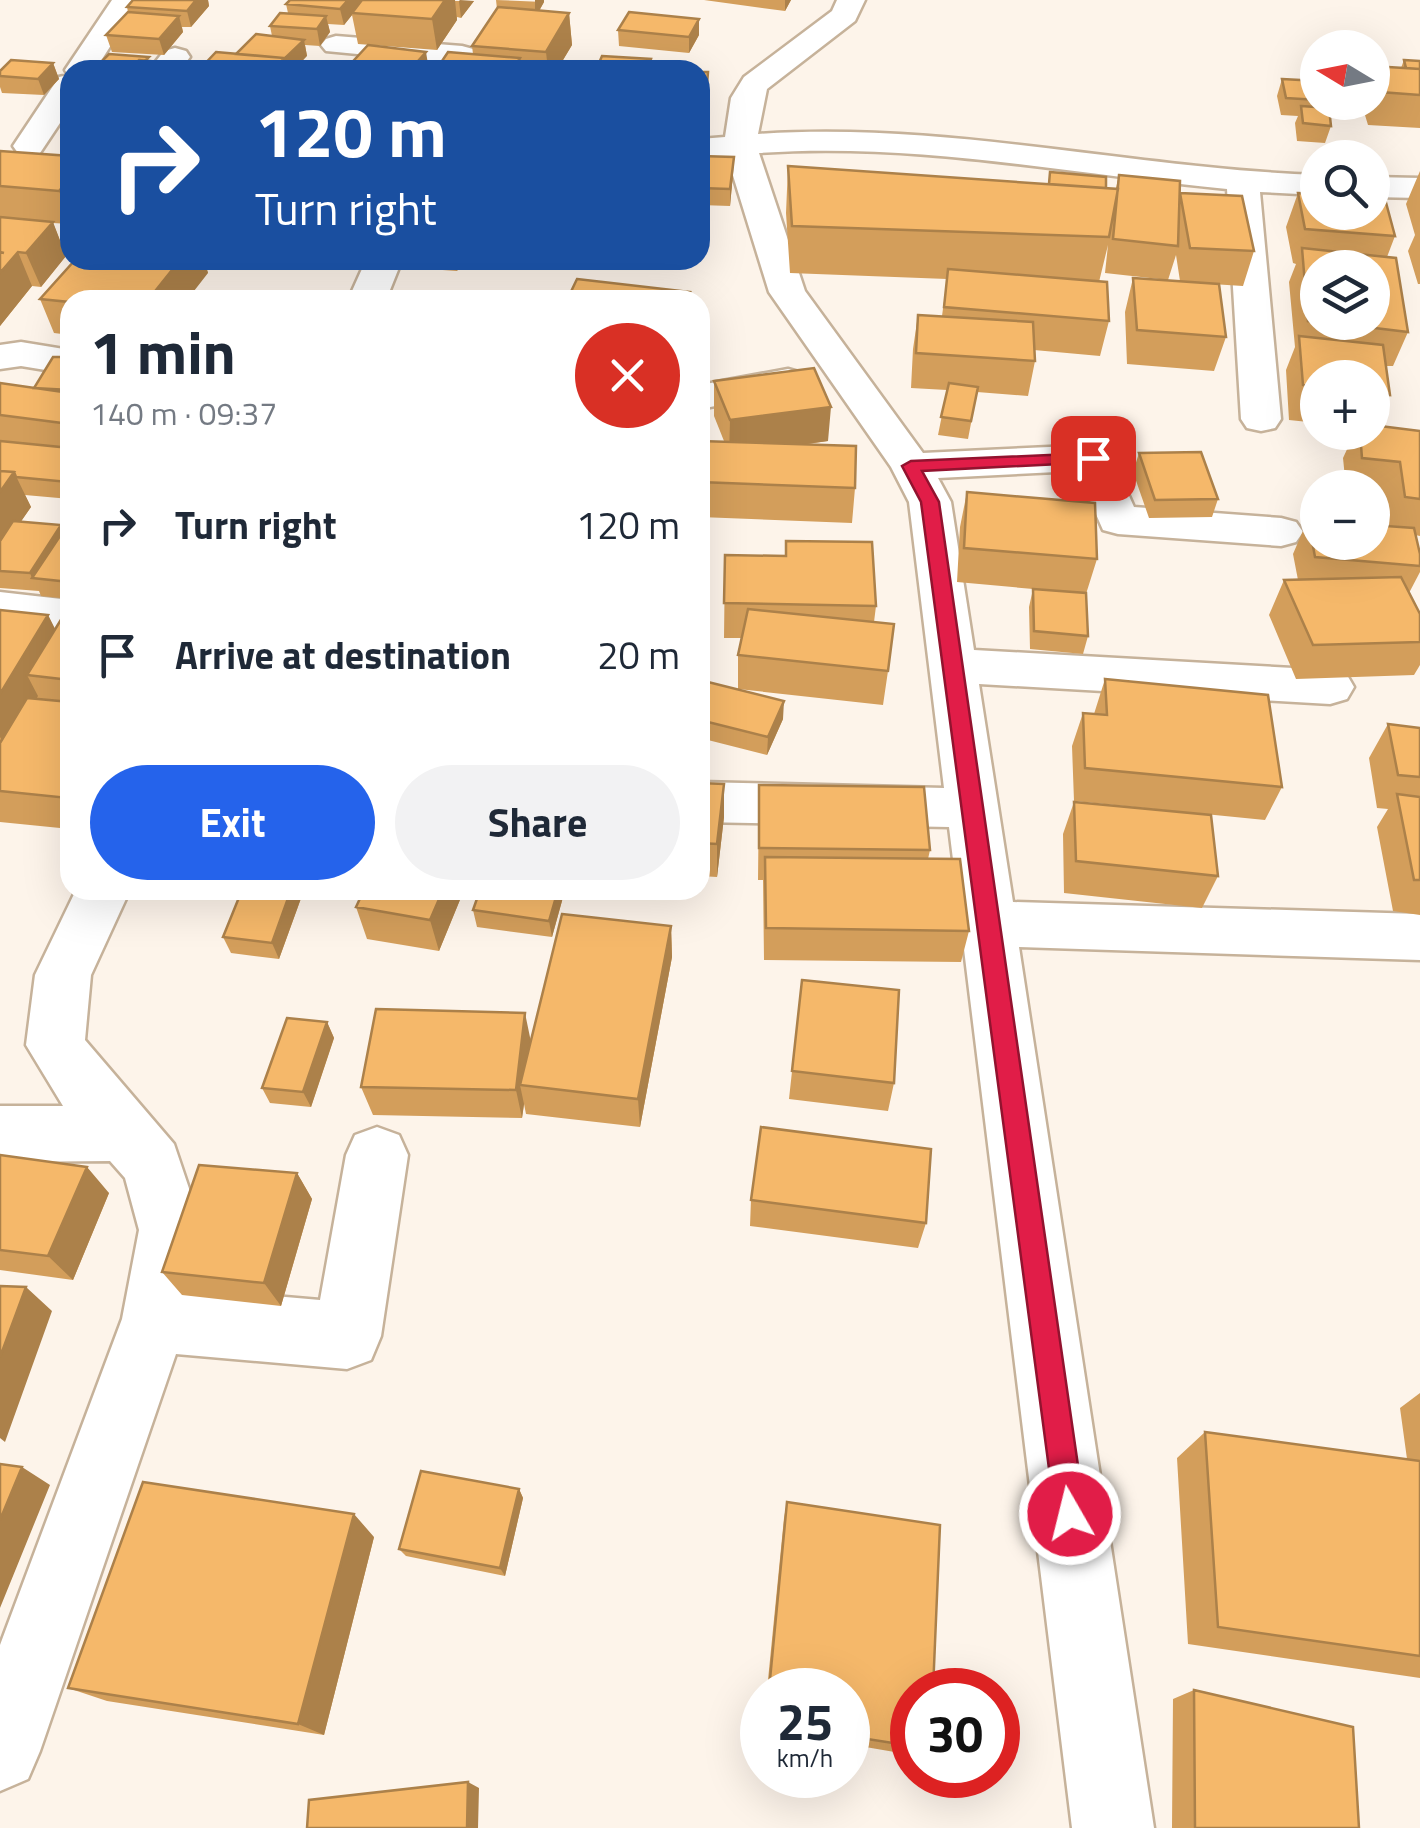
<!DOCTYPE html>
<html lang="en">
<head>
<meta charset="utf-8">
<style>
	:root { --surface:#fff; --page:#f2f2f3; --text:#1f2937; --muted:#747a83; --accent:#2563eb }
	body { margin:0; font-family:"Titillium Web",sans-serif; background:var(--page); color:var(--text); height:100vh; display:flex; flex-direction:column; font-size:38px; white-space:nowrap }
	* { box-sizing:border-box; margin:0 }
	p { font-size:32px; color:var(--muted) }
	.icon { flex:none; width:55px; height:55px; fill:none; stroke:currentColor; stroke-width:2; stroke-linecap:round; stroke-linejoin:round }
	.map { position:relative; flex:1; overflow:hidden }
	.details { position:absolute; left:60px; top:290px; width:650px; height:610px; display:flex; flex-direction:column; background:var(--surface); border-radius:30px; box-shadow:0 10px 40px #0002 }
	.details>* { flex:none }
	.hud { position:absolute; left:60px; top:60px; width:650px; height:210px; border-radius:30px; box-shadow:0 10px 40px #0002; background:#1a4fa0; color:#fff; overflow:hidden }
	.needle { width:65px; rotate:280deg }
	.tools { position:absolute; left:1300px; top:30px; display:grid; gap:20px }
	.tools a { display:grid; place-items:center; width:90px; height:90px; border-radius:50%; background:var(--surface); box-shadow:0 10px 40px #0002; font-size:50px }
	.speed { position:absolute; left:740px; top:1668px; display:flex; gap:20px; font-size:50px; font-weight:700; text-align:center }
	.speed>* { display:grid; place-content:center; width:130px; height:130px; border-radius:50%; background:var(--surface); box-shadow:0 10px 40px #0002; line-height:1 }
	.speed small { font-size:25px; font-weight:400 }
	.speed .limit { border:15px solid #d22; background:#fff; color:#111 }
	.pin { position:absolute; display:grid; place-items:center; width:85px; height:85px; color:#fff; margin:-42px; border-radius:20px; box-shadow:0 5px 15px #0006 }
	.me { position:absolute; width:110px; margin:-55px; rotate:352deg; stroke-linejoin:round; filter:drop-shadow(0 0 8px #0008) }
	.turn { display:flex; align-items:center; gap:35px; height:210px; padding:0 30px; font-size:45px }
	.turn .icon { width:130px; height:130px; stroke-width:2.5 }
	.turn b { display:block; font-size:70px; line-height:85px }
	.round { display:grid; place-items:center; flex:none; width:105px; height:105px; border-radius:52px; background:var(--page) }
	.summary { display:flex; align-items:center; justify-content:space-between; height:170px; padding:0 30px }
	h1 { font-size:60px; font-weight:700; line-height:75px }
	.button { display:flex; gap:20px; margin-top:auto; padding:20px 30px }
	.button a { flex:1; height:115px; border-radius:60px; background:var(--accent); color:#fff; font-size:40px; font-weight:700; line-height:115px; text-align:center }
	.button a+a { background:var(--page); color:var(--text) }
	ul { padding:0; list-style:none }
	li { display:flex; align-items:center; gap:30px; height:130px; padding:0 30px }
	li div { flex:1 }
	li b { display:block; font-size:38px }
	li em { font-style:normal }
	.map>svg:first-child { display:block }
</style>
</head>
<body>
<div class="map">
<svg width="1420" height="1828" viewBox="0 0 1420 1828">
	<rect width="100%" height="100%" fill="#fdf4ea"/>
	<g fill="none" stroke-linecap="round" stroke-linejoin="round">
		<g stroke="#c6b29a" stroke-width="5">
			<path id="minor" d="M112 0H140L95 70H70V108L40 153H18L13 146 59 77 68 75 65 70Z
				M837 0H865L855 21 767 89 758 134C947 121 1130 168 1318 175V195L1260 192 1281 419 1275 428 1261 431 1247 428 1241 419 1227 189C1070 174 918 142 759 153L805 291 923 453 1093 445 1108 449 1134 507 1281 518 1296 522 1303 532 1296 542 1281 546 1118 534 1103 530 1077 471 938 478 951 502 974 650 1330 670 1347 675 1354 687 1347 699 1330 704 979 684 1013 902 1420 914V960L1019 947 1154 1828H1072L949 827 700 822V782L944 788 909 502 891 467 769 292 727 156 700 159V139L725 137 731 98 744 77 832 11Z
				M336 36 462 46 473 49 477 55 473 61 462 64 326 51 321 45 326 39Z
				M175 48 186 51 190 57 180 70H149L164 51Z
				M1372 177 1420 178V198L1372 197Z
				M366 260H402L386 300H348Z
				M21 342 70 350V374L21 366 0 369V345Z
				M788 369 802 373 808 381 802 389 700 409V385Z
				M0 592 70 600V632L0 624Z
				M76 890H130L91 975 85 1040 174 1144 203 1230 193 1289 320 1300 346 1155 355 1135 377 1127 399 1135 408 1155 381 1336 371 1360 347 1369 176 1354 40 1751 28 1779 0 1791V1645L122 1319 139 1230 125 1178 110 1161 0 1162V1106H63L26 1045 35 975Z"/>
		</g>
		<use href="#minor" fill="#fff" fill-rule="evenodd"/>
	</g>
	<path fill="#d39e5b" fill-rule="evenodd" d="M133 0H208L209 6 191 27H182L183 32 164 55 112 52 106 35 128 12 127 7Z
		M496 0 544 2 539 11 569 13 572 45 557 70H436L473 54 472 46 497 9Z
		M704 0H791L785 11Z
		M361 1H474L461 18 457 17V20L437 50 358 44 352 15 344 25 328 24 330 32 320 46 305 45 307 56 236 54 272 36 270 26 288 13 286 4Z
		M618 30 699 35 689 53 619 46Z
		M1404 60 1420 61V128L1368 125 1361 102H1372V66L1401 68Z
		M53 63 59 79 44 95 2 93 0 87V71Z
		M700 72H708V89L706 114H705L707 127V144H700Z
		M1282 79 1318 81V102H1332L1329 112 1331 126 1325 143 1297 141 1295 123 1298 116 1281 115 1277 96Z
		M0 151 70 156V224L53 223 66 256 41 287 32 286 0 326Z
		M700 156 733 174 730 206 700 205Z
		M788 166 1048 184 1050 172 1106 188H1116L1119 175 1180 194 1254 251 1243 286 1196 283 1226 337 1214 371 1127 364 1125 312 1133 278 1180 281 1176 255 1168 280 1105 273 1108 245 1099 282 1109 321 1100 356 1034 350 1035 361 1028 396 977 392 968 439 938 435 947 390 911 388 913 349 918 315 942 316 947 279 790 273 786 213Z
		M1420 171V284H1418L1408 251 1415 235 1406 204Z
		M1298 193 1395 236 1387 257 1408 332 1393 366H1386L1390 395 1376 426 1420 431V536L1415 535 1420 553V572L1409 593 1420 614V665L1414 675 1296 679 1269 615 1284 580H1298L1293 554 1308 519 1387 526 1383 497 1372 496V488H1346L1343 458 1355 432H1372V378H1318V423L1289 420 1286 370 1295 347 1289 282 1296 264 1293 263 1286 227ZM1318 268 1372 322H1318Z
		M75 260H204L208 273 70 300V335L54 333 40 299Z
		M398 260H462L457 271 399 267Z
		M494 260H547L544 266Z
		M70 357V499L25 495 31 507 21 521 64 530 70 521V599L41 596 39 591 0 588V383L34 388Z
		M714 381 828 441 807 444 855 488 852 523 700 517V441H724L714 416Z
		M1139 453 1218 499 1212 517 1149 518 1133 472Z
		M967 492 1097 559 1086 594 1088 636 1083 654 1030 649 1029 607 1033 589 957 582 960 527Z
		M725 555 876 606 874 622 888 671 883 705 738 689V655L742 638H724Z
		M70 605V829L0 822V610L48 615 55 629Z
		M1105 679 1282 787 1265 820 1074 801 1072 746 1083 713 1094 714Z
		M700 680 783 719 767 755 700 738Z
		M1388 724 1420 728V915L1393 911 1377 827 1388 809 1377 808 1369 758Z
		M700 783 724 784V817L717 877 700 876Z
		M759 785 930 850 928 859 969 931 961 962 764 960 763 880H758Z
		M1074 802 1218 876 1202 908 1064 893 1063 834Z
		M242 890H304L279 959 231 953 223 937Z
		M364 890H464L439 951 367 939 356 907Z
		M565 890 552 937 477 927 473 910Z
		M671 926 672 957 640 1127 526 1114 524 1104 522 1118 373 1115 361 1087 531 1040Z
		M802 980 894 1083 888 1111 789 1099Z
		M327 1022 334 1038 311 1107 270 1103 262 1088Z
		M0 1155 109 1193 73 1280 0 1270Z
		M297 1173 312 1199 281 1306 182 1295 162 1272Z
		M751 1200 926 1223 918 1248 750 1226Z
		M1420 1393V1678L1188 1644 1177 1458 1205 1432 1407 1459 1400 1408Z
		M519 1489 523 1498 505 1576 406 1556 399 1549Z
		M787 1502 912 1690V1755L848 1744V1690H767L784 1518Z
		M374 1537 324 1735 107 1701 68 1688Z
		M1194 1690 1359 1828H1172L1173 1699Z"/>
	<path fill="#ac814a" d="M196 0H208L209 6 191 27 187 11Z
		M348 0H361V5L352 13V15L344 25 340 9Z
		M445 0H455L457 20 437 50 432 19Z
		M460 0 474 1 461 18 459 1Z
		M535 0H544V2L535 18Z
		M785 0H791L785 11Z
		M569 13 572 45 557 70H548L546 52Z
		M179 16 183 32 164 55 159 39Z
		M326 16 330 32 320 46 317 29Z
		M699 19V35L689 53V37Z
		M304 40 307 56 294 70H274Z
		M426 52 429 70H410Z
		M520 58 522 70H513Z
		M53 63 59 79 44 95 38 79Z
		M734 157 733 174 730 206V189Z
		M70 178V220L59 191Z
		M53 222 66 256 41 287 26 253Z
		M18 252 32 286 0 326V273Z
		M180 260H204L208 273 187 300H148Z
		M456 260H462L457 271Z
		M831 407 828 441 729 455 730 420Z
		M14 472 31 507 0 552V492Z
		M61 525 69 543 32 578 30 573Z
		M48 615 65 649 27 675 38 696 7 749 0 737V694Z
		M784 701 783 719 767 755 768 737Z
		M724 784V817L717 877V844Z
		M291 890H304L279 959 272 943Z
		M443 890H464L439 951 430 920Z
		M558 890H565L552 937 549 921Z
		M671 926 672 957 640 1127 638 1099Z
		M525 1013 531 1042 520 1085 524 1104 522 1118 516 1090Z
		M327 1022 334 1038 311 1107 303 1092Z
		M87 1167 109 1193 73 1280 48 1256Z
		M297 1173 312 1199 281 1306 264 1283Z
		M26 1287 52 1311 5 1442 0 1438V1357Z
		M22 1467 50 1485 0 1608V1520Z
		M519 1489 523 1498 505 1576 500 1568Z
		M354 1514 374 1537 324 1735 298 1724Z
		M468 1782 479 1788 478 1828H467Z"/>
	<path fill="#f5b86a" stroke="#ac814a" stroke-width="2.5" d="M133 0H196L187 11 127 7Z
		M290 0H348L340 9 286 4Z
		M362 0H445L432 19 352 13Z
		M498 7 569 13 546 52 472 46Z
		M128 12 179 16 159 39 106 35Z
		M629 12 699 19 689 37 618 30Z
		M280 13 326 16 317 29 270 26Z
		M256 34 304 40 280 63 284 58 236 54Z
		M368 45 426 52 410 70H345Z
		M216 52 284 58 274 70H199Z
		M448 52 520 58 513 70H436Z
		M109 54 149 57 145 61 139 60 129 70H93Z
		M602 56 651 59 647 70H596Z
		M11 60 53 63 38 79 0 76V71Z
		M139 60 192 65 187 70H129Z
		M1404 60 1420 61V69L1406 68Z
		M1372 66 1420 69V95L1380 92Z
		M700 72H708L706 97H700Z
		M1282 79 1318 81V100L1286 98Z
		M700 102H702L707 127H700Z
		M1301 106 1329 108 1331 126 1303 123Z
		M0 151 70 156V178L59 191 0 186Z
		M700 156 734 157 730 189 700 188Z
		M788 166 1118 189 1109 237 792 226Z
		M1050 172 1106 177V188L1049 184Z
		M1119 175 1180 181 1178 246 1113 239Z
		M1180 193 1242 196 1254 251 1190 248Z
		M1298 193 1318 194V212H1372V198L1385 199 1395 236 1305 229Z
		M0 217 53 222 26 253 18 252 0 273V252L4 253 0 252Z
		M1302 248 1396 258 1408 332 1325 322H1372V268H1318V322L1308 321Z
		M75 260H180L148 300H70V302L40 299Z
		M948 269 1107 282 1109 321 944 307Z
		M1133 278 1219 284 1226 337 1137 330Z
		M577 279 690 292 686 300H567Z
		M918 315 1033 322 1035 361 916 353Z
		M1299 336 1383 345 1390 395 1372 393V378H1318V387L1303 385Z
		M53 357H70V390L34 388Z
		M814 368 831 407 730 420 714 381Z
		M0 383 70 393V424L0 415Z
		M949 383 978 387 971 421 941 417Z
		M1372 425 1420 431V499L1405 497 1400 462 1362 458 1360 432H1372Z
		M0 441 70 448V479L68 482 16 477 14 472 0 471Z
		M700 441 856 446 855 488 700 482Z
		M1201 452 1218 499 1155 500 1139 453Z
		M0 471 14 472 0 492Z
		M967 492 1095 503 1097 559 964 548Z
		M1308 519 1318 520V542H1372V525L1414 528 1420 554V566L1315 557Z
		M13 521 61 525 30 573 0 571V541Z
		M70 521V582L32 578Z
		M786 541 872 542 876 606 724 603 725 555 786 556Z
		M1401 577 1420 614V642L1313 645 1284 580Z
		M1033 589 1086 593 1088 636 1034 631Z
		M70 605V680L27 675Z
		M748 609 894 624 888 671 738 655Z
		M0 610 48 615 0 694Z
		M1105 679 1268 695 1282 787 1085 768 1083 713 1107 715Z
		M700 680 784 701 768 737 700 720Z
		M27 698 70 702V794L68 798 0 791V743Z
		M1388 724 1420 728V777L1398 775Z
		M700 783 724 784 717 844 700 843Z
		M759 785 924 787 930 850 759 848Z
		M1397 794 1420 797V880H1414Z
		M1074 802 1211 815 1218 876 1076 861Z
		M765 857 960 859 969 931 766 928Z
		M242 890H291L272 943 223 937Z
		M364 890H443L430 920 356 907Z
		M480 890H558L549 921 473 910Z
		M562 914 671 926 638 1099 520 1085Z
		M802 980 899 990 894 1083 792 1071Z
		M376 1009 525 1013 516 1090 361 1087Z
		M287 1018 327 1022 303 1092 262 1088Z
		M761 1127 931 1149 926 1223 751 1200Z
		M0 1155 87 1167 48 1256 0 1250Z
		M199 1165 297 1173 264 1283 162 1272Z
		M0 1286 26 1287 0 1357Z
		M1205 1432 1420 1461V1656L1218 1627Z
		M0 1464 22 1467 0 1520Z
		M421 1471 519 1489 500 1568 399 1549Z
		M143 1482 354 1514 298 1724 68 1688Z
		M787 1502 940 1525 933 1690H912V1746L848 1736V1690H769Z
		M1194 1690 1353 1727 1359 1828H1195Z
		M468 1782 467 1828H307L309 1800Z"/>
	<path fill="#e11d48" stroke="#92132f" stroke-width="2.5" d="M1093 453 1099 455V462L922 471 939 502 1085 1514 1081 1524 1070 1529 1059 1524 1055 1514 921 502 902 466 911 461Z"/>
</svg>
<div class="tools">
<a><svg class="needle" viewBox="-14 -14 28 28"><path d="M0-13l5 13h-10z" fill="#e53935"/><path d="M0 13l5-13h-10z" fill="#747a83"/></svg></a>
<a><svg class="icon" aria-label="search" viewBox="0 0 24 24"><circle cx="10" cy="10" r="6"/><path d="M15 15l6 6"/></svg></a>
<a><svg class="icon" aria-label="layers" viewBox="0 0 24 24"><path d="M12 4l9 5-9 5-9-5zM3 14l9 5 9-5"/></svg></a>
<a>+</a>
<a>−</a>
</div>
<div class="speed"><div>25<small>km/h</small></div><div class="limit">30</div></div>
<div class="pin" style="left:1093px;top:458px;background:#d93025"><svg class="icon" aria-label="arrive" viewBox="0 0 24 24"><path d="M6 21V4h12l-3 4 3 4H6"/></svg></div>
<svg class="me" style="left:1070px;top:1514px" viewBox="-20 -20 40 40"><circle r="17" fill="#e11d48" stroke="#fff" stroke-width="3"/><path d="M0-11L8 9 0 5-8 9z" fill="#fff"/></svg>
<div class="hud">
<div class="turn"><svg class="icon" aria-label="right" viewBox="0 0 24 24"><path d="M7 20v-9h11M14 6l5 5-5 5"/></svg><div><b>120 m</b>Turn right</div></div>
</div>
<section class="details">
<div class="summary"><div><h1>1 min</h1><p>140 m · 09:37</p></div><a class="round" style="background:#d93025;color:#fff"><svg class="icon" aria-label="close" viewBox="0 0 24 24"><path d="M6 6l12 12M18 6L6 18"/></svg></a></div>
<ul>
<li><svg class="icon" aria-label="right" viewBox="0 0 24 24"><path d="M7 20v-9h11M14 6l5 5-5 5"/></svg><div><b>Turn right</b></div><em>120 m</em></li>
<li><svg class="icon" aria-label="arrive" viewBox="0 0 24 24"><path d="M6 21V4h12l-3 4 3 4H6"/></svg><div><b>Arrive at destination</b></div><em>20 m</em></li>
</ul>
<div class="button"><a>Exit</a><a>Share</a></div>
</section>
</div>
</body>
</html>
